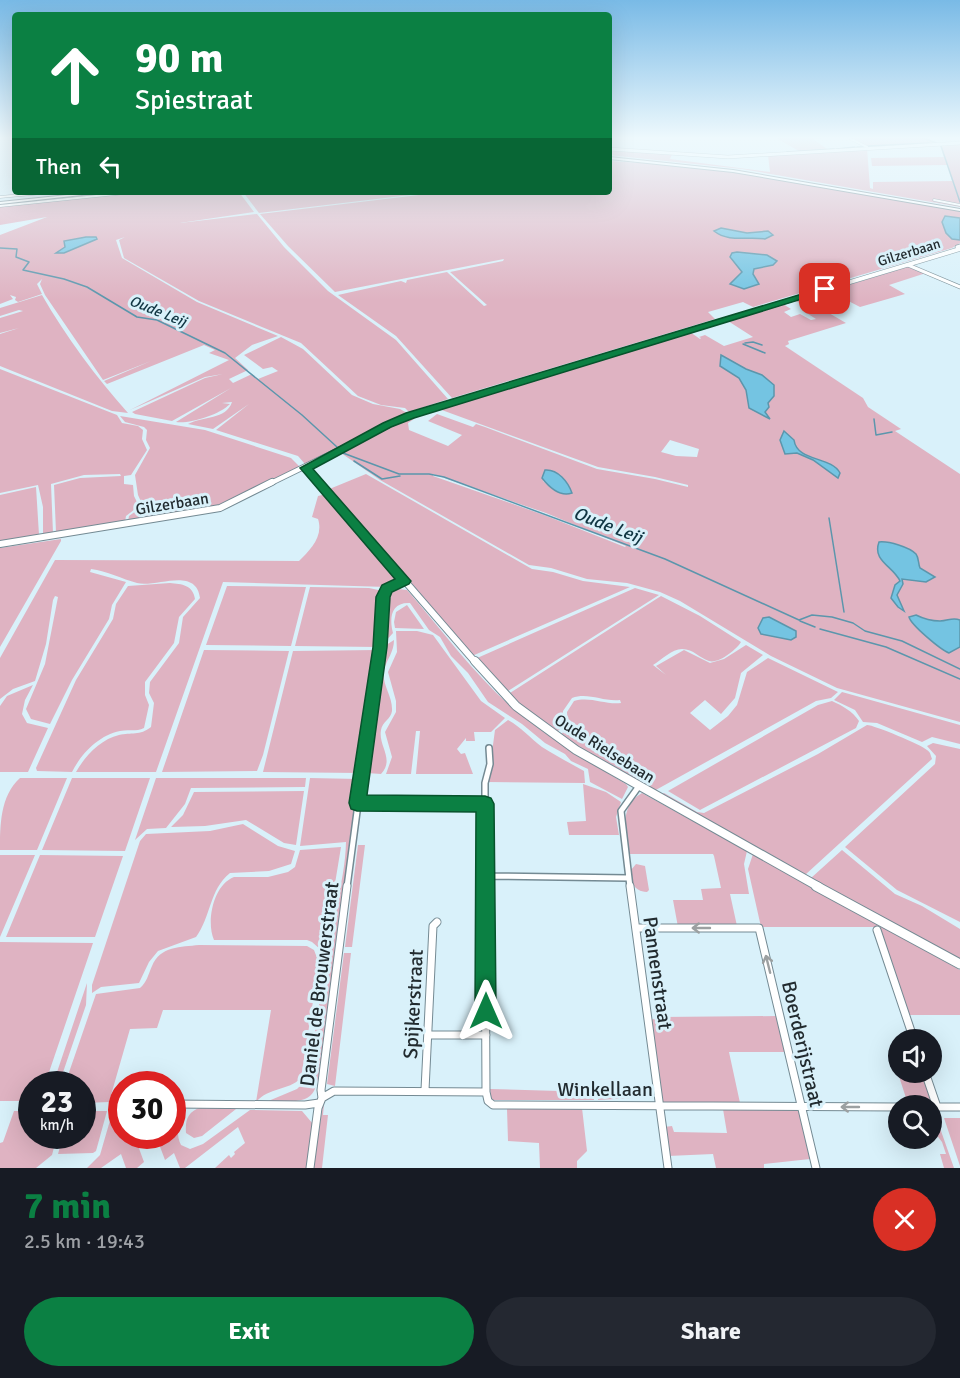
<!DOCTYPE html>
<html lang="en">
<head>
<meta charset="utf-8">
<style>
	:root { --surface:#171b24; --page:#242831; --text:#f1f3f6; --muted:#9ea1a6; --accent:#0b8043 }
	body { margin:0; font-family:Signika,sans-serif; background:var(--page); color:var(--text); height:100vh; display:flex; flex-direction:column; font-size:22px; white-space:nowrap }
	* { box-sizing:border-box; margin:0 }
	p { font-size:20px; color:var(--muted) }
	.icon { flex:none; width:33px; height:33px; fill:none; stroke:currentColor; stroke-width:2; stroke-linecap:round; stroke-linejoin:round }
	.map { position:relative; height:1168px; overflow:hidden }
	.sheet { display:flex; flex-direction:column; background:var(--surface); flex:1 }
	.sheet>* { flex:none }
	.top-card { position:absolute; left:12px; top:12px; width:600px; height:183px; border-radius:6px; box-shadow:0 6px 24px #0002; background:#0b8043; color:#fff; overflow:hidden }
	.fabs { position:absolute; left:888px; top:1029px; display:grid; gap:12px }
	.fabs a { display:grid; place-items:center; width:54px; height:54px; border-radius:50%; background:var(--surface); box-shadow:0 6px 24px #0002; font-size:30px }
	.speed { position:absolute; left:18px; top:1071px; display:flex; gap:12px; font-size:30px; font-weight:700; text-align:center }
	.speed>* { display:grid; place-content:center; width:78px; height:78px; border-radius:50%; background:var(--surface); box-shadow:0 6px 24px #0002; line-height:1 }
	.speed small { font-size:15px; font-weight:400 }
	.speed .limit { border:9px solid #d22; background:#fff; color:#111 }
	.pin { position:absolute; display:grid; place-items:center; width:51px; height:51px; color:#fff; margin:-26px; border-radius:12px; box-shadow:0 3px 9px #0006 }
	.me { position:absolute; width:66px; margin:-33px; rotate:0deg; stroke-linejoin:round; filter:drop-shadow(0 0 4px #0008) }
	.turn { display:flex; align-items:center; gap:21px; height:126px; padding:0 24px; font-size:27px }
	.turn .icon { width:78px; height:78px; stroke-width:2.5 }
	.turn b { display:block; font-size:42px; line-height:51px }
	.then { display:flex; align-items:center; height:57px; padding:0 24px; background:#0003; gap:12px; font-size:22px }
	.round { display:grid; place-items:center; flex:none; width:63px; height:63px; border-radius:32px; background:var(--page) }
	.summary { display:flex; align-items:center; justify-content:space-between; height:102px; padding:0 24px }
	h1 { font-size:36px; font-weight:700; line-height:45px; color:var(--accent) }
	.action { display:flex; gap:12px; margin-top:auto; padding:12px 24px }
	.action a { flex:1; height:69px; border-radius:36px; background:var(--accent); color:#fff; font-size:24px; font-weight:700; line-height:69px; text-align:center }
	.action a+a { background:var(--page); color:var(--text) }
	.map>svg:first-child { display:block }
</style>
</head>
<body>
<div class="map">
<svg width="960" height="1168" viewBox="0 0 960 1168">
	<rect width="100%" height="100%" fill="#d9f1fa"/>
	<path fill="#dfb3c2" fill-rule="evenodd" d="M774 137H845L813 139 827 149 799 151Z
		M850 137H921L937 143 866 146Z
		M960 144V207L742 169 609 155V150L672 154 670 159 770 172 768 155 867 148 870 188 873 189V182L952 181 948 165 872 166 871 158 944 157 940 145Z
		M609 156 737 170 960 210 739 171Z
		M609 159C727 167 843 191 960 211V243L952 248 753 307 743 302 708 312 715 319 452 398 396 336 338 295 401 281 406 283 407 280 447 272 484 306 487 305 450 272 503 261 504 259 335 292 288 246 260 214 444 192H609V161L656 164Z
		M119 192H239L254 212 180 223 257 214 284 247 328 291 396 340 448 399 409 412 405 408 381 405 358 396 301 343 199 301 124 258 119 240 125 237 116 240 122 258 197 302 278 336 252 345 235 358 248 370 229 379 233 383 252 374 258 379 278 371 272 367 263 369 244 355 281 337 303 349 352 395 373 404 400 409 407 413 305 464 298 456 216 430 249 404 213 429 188 424C203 416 226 420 232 402L222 403 230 404C219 415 190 424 176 422L231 388 172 421 135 414 132 412 205 378 223 374 205 377 130 410 229 360 209 353 215 350 204 345 107 384 104 381 151 361 103 380 45 295 40 284 42 279 37 284 42 294 18 302 15 300 16 297 10 295 13 299 0 304V235L47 217 0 225V204Z
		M243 192H435L259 213Z
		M910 266 926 273 889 285 905 294 860 307 829 291Z
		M827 291 837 297 815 305 846 323 788 341 789 344 785 346 863 398 868 407 901 429 895 431 960 474V722L837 688 771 656 680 601 660 592 627 583 587 579 551 568 529 565 380 480 341 453 401 422 420 415 408 423 409 430 448 446 462 435 428 421 437 414 473 427 476 424 485 427 597 469 655 479 688 487V485L655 477 598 467 439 409 690 332 700 339 701 338 699 337 705 335 724 346 753 337 728 321 783 304 791 309 784 312 791 317 800 314 811 320 816 319 802 310 809 308 796 301ZM670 440 699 449 697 457 676 456 661 452ZM550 470 562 477 572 493C560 497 552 488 543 481ZM433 474 546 513 626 546 625 547 544 515 433 476Z
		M42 295C66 337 96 377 128 413L112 411 0 366V334L19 328 0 333V318L23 311 19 310 0 316V308Z
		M0 369 117 415 122 423 138 426 143 430 142 439 147 450 131 475 124 476V484L133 485 134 496 139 506 126 516 125 522 56 532 54 485 80 478 121 476 120 474 84 475 51 484 53 533 43 534V507L38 485 0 493Z
		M120 416 205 430 291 458 300 467 220 505 128 521 129 516 143 506 138 495 135 475 150 448 146 440 147 430 144 427 125 422Z
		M366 474 532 569 553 572 583 581 630 587 472 656 327 490Z
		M36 487 39 535 0 541V495Z
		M326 494 386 567 398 576 396 581 387 587 223 582 156 772H76C85 756 101 739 119 735 131 732 140 736 151 727L154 703 149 693 150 682 179 643 183 617 200 598C196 566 156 588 137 583 122 579 107 571 91 569L90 572 126 582 112 605 109 619 72 680 50 724 31 719 26 709 45 664 58 597 55 596 53 600 46 644 35 681 13 689 0 699V658L55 560 299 561C309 551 324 537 318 519L312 517 318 496Z
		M61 539V541L0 647V548Z
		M170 583C182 584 193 585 195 599L179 617 174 643 145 682V695L149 705 144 728C136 732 128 729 120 731 99 735 81 754 72 772L37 771 36 768 76 680 113 619 116 604 128 586Z
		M227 586 306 587 291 646 206 645Z
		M310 587 369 588 383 591 377 647 295 646Z
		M635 588 659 595 505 693 475 659Z
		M398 589 407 590C442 630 475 676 515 710 549 738 587 761 626 784L628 787 622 799 590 782 588 769 571 761 565 754 545 743 522 724 488 702 468 673 451 656 440 637 429 630 410 603C391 602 389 618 393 633L384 643 390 598 392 592Z
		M661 596 700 616 741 642C737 649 719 664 709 661 699 658 694 649 682 649 672 649 661 660 653 665L666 675 656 666 684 650 710 663 724 659 746 645 763 655 741 673 735 698 721 714 705 700 690 713 710 730 728 716 737 705 747 672 768 658 838 692 831 698 816 701 654 791 584 752 559 736 568 728 567 712 574 701C590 696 605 705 621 703L620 700C603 702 588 692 572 698L563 711V726L556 733 507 695Z
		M407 605 424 629 395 628 394 622 396 612Z
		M396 631H417L433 635 481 701 505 718 491 732H474L475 741H466V738L457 749 461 754 465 753 473 774H416L420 731H416L411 774H386L392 757 385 732 396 712V701L388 672 397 652Z
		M394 640C394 652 387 659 384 670 381 684 393 696 392 711 391 719 382 722 381 730 378 746 395 759 381 774L367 773 383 647Z
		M204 650 289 651 263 755 257 771 162 772Z
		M377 650 360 773 263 772 293 651Z
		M33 685 25 700 22 714 27 723 48 728 28 772H0V706L7 696Z
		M842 692 960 725V744L932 737 922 742 877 723 863 722 855 710 834 700Z
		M832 701C843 706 852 711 859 721L856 728 700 810 668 791 818 705Z
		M508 720C521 727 530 738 542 747 556 756 570 763 584 771L585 783 488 782 495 730Z
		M867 725C874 725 922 745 927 750 931 753 930 754 932 759L805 875 661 795 664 793 697 812 704 813 818 754Z
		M933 743 960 749V922L897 890 845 847 935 764 936 756 927 746Z
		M20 778H67L37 850H0C0 826 0 796 20 778Z
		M72 778H150L125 851 42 850Z
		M156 778H306L305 787 191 788 185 804 166 828 147 829 135 840Z
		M310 778 359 779 322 1057C315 1104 313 1101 266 1102L297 1089 308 1078 324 971C328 928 345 886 346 842L300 846Z
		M583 784 606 792 621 802 616 817 619 835H569L567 822 586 821Z
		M304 791 296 845 284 843 246 820 205 826 171 827 183 815 194 792Z
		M642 793 747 851 744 864 749 894H730L737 926 678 927 673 900H703L701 889 721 888 714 856 713 854H628C625 832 619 806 642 793Z
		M243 824 278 846 295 851 291 864 269 871 230 873C209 890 211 917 196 937L158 951 149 962 139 983 101 987 92 993V985L140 841 146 834 210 831Z
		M358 845H365L352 947H345Z
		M341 847 329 920 320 949 312 942 307 940H214C206 922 213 885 234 877H268L288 872 295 867 300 850Z
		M842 850 895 894 922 906 960 929V960L811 878Z
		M753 854 960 970V1015H907L877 927H761L748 869Z
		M0 855H35L0 937Z
		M40 855 123 856 95 937H6Z
		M636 864 645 866 649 890 647 892C633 891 631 882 631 870Z
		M0 942 93 943 45 1084H32L31 1101H0Z
		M199 945 307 946 314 950 319 963 301 1078C288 1091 269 1087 256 1102L271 1010H163L157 1028 130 1029 109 1102 83 1103 82 1084H65L96 994 140 988C147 982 148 975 152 966 160 946 181 947 199 945Z
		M344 953H351L335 1086 327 1084Z
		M87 983 86 1005 59 1084H53Z
		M777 1016 785 1052H729L740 1103 661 1104 650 1020 661 1017Z
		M890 1049H898V1072L922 1073 932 1104H908Z
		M490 1089 593 1092 594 1100H491Z
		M598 1091H652V1097L598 1100Z
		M323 1104H324L323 1115H328L322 1168H313Z
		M201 1107H236V1109L202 1136 194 1138 186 1133C185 1119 188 1112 201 1107Z
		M173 1108H183C179 1121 175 1133 181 1145L190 1149 203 1144 250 1110 302 1111 313 1124 306 1168H215L229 1155 231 1158 235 1154 234 1152 245 1143 238 1127 185 1168H180L174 1153 165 1160 156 1136H172Z
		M582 1108 587 1151 577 1161V1168H540L539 1143 508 1141 507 1109Z
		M723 1109 799 1110 810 1159 764 1164V1168H716L713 1154 668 1156 664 1127 672 1126 674 1132 727 1133Z
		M14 1111H31L32 1136H57L52 1155 36 1168H0V1143L3 1142Z
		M83 1111H107L96 1151 93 1153 58 1154 63 1136H82Z
		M932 1111H934L954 1168H944L940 1154H946L942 1142 932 1129Z
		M111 1117H121L122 1136H138L137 1143 144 1162 137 1168H126L121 1154 101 1168H87L100 1155Z
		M944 1118H960V1166Z"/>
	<path fill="#74c4e2" stroke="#5b96ac" stroke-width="1.5" d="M945 216 960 218V240L952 239 946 233 942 222Z
		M721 228 747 233 768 231 773 235 765 239C748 236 729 243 714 231Z
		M86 237H96L97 239 64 253H56L65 247 64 241Z
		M737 252 767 255 777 261 773 265 754 269 753 274 759 284 744 289 730 284 742 272 730 257 732 253Z
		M721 355 746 369 762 375 774 385V396L768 403 769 407 765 412 770 419 749 408 746 390 739 378 720 366Z
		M784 431 794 440C797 462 831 456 840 473L838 478 813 460 797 453 785 454 780 440Z
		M545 470C558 469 568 482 572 493 560 497 549 487 542 478Z
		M879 542C889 541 909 547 916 554 919 558 918 563 920 568L935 577 926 582 902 579 903 584 897 595 904 611 898 607 891 598 895 585 900 581C893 566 872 561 879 542Z
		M916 615C924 619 931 621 940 621 948 621 952 617 960 620V647L949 653C941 650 911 625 909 617Z
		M769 617 796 631V637L791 640 761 634 758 628 763 618Z"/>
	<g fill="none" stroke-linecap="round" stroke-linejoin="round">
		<path stroke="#5b96ac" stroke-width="1.5" d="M921 137 936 143
			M868 146 929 143
			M941 146 960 202
			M857 147H865
			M837 149 855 147
			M787 152 834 149
			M0 248 17 249 16 257 29 262 23 270 64 279 87 287 137 317 157 320 225 353 302 415 337 447
			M745 343 753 342 762 345
			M743 344 765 353
			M874 419 876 435 892 432
			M343 453 399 474H429L444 477 665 559 799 620 812 615 832 617 853 623 865 631 902 641 960 669
			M354 461 382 479 400 476
			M829 518 844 612
			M800 621 815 627
			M820 629 886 647 960 679"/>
		<g stroke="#748a93" stroke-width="3">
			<path id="street-far4" d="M847 137 867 147
				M0 197 53 192
				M934 200 960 205
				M0 206 135 192"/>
		</g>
		<g stroke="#748a93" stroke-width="4.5">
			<path id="street-far3" d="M960 246 957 247 960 249
				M908 265 960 287"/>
		</g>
		<g stroke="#748a93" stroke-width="7">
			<path id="street-far2" d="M377 663 385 595 387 589 404 581"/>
		</g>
		<g stroke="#748a93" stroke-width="8">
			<path id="street-far1" d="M357 803 485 804
				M485 876 628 878
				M347 887 377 661
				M485 887V783L490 764 489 748
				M630 887 621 811 639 786"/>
		</g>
		<g stroke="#748a93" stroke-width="9">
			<path id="street" d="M485 886 486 1092
				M630 886 668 1168
				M636 928H759L816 1168
				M877 930 914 1040
				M428 1035H486
				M925 1072 937 1107
				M425 1090 433 926 437 922
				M322 1098 334 1091 486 1092 488 1101 493 1105 898 1107
				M172 1104 305 1105 319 1103
				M932 1107H960
				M310 1168 318 1108 322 1098 321 1090 347 886"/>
		</g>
		<g stroke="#748a93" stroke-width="4">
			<path id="secondary-far5" d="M609 149 728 157 960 143"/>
		</g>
		<g stroke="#748a93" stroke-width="5">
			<path id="secondary-far4" d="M654 341 960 249"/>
		</g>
		<g stroke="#748a93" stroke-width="6">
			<path id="secondary-far3" d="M306 468 320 484
				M269 484 410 415 659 340"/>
		</g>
		<g stroke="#748a93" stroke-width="8">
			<path id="secondary-far2" d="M319 482 476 663
				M0 544 220 508 272 482"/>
		</g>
		<g stroke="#748a93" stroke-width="10">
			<path id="secondary-far1" d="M475 661 516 706 576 750 819 887"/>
		</g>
		<g stroke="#748a93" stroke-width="11">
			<path id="secondary" d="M816 886 960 964"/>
		</g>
		<g stroke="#748a93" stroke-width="2">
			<path id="highway" d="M609 157 733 170 960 209V211L733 172 609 159Z
				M96 192H109L0 204V202Z"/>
		</g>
		<use href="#street-far4" stroke="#fff" stroke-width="2"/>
		<use href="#street-far3" stroke="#fff" stroke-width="3"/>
		<use href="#street-far2" stroke="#fff" stroke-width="4.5"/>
		<use href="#street-far1" stroke="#fff" stroke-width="5"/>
		<use href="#street" stroke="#fff" stroke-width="7"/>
		<use href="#secondary-far5" stroke="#fff" stroke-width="3"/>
		<use href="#secondary-far4" stroke="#fff" stroke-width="4"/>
		<use href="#secondary-far3" stroke="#fff" stroke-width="4.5"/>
		<use href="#secondary-far2" stroke="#fff" stroke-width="6"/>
		<use href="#secondary-far1" stroke="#fff" stroke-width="8"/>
		<use href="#secondary" stroke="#fff" stroke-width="9"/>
		<use href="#highway" fill="#fff" fill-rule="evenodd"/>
	</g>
	<defs><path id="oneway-shaft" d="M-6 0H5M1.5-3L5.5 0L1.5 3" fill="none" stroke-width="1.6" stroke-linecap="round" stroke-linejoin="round" transform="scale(1.5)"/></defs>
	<g stroke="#9ca0a1">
		<use href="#oneway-shaft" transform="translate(701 928) rotate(180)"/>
		<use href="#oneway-shaft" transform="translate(768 964) rotate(-104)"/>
		<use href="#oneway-shaft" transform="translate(850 1107) rotate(180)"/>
	</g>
	<linearGradient id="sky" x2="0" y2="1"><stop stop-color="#79bae6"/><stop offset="0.46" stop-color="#eef9fd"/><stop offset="1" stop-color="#eef9fd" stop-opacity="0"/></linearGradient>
	<rect width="960" height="300" fill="url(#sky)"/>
	<path fill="#0b8043" stroke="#07532c" stroke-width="1.5" d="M825 287 829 289 828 291 414 418 391 427 313 469 411 581 409 584 392 592 390 597 387 647 367 795 485 796 491 798 494 804 496 1011 493 1018 486 1021 478 1018 475 1011 476 812 357 811 351 809 349 803 373 647 376 597 382 585 395 579 300 468 383 423 406 413Z"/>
	<g text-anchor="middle" stroke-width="6" stroke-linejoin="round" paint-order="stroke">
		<g font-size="14" fill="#222b2f" stroke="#d9f1fa">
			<text transform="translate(909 252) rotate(-17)" y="5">Gilzerbaan</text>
		</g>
		<g font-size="15" font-style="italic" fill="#103542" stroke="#d9f1fa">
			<text transform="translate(158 311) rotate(22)" y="5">Oude Leij</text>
		</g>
		<g font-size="16" fill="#222b2f" stroke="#d9f1fa">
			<text transform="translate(172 503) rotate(-9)" y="6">Gilzerbaan</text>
			<text transform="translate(605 748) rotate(32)" y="6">Oude Rielsebaan</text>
		</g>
		<g font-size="18" font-style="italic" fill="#103542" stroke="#d9f1fa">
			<text transform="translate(608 525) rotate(21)" y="6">Oude Leij</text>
		</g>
		<g font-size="20" fill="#222b2f" stroke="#d9f1fa">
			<text transform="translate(658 973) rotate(82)" y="7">Pannenstraat</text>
			<text transform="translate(319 984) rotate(-83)" y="7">Daniel de Brouwerstraat</text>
			<text transform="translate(413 1004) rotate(-87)" y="7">Spijkerstraat</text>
			<text transform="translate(803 1044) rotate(77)" y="7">Boerderijstraat</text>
			<text x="605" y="1096">Winkellaan</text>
		</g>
	</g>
</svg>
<div class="fabs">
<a><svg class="icon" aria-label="sound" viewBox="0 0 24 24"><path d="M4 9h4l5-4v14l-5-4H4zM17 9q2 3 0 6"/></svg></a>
<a><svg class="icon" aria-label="search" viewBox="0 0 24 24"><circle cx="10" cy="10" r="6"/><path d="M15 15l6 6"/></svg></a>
</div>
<div class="speed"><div>23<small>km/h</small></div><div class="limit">30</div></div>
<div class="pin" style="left:825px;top:289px;background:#d93025"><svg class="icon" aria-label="arrive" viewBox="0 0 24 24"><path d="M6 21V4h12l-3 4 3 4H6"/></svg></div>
<svg class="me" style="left:486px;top:1011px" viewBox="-20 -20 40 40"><path d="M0-17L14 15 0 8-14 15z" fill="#0b8043" stroke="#fff" stroke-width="4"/></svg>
<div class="top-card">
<div class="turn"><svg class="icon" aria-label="ahead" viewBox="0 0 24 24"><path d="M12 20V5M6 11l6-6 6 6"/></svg><div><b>90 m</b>Spiestraat</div></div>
<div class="then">Then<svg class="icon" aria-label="left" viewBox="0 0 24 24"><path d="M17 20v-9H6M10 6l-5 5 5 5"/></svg></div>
</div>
</div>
<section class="sheet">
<div class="summary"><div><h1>7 min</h1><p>2.5 km · 19:43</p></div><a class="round" style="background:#d93025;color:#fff"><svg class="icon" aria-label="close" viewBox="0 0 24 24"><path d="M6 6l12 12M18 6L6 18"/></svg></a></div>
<div class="action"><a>Exit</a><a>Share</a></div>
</section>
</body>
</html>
